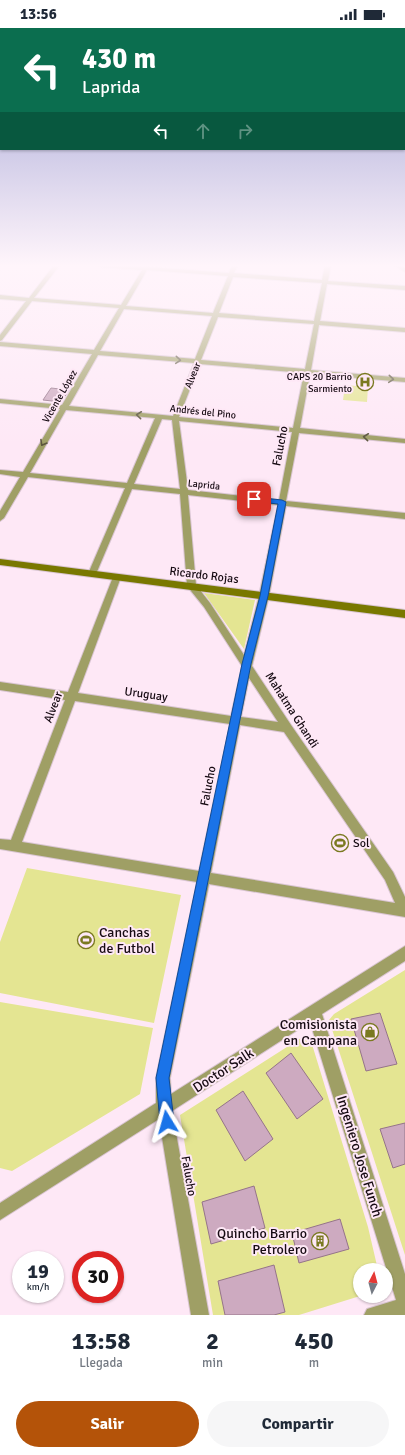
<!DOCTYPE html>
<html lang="es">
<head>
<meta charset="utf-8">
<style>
	:root { --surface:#fff; --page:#f6f6f7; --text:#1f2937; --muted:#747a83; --accent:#b45309 }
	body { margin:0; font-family:Signika,sans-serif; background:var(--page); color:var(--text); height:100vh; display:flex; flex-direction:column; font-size:15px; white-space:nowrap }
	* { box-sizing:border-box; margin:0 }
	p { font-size:13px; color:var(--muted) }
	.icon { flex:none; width:22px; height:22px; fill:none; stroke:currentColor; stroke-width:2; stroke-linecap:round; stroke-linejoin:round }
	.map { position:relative; height:1287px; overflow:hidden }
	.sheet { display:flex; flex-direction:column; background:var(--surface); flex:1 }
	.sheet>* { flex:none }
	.hud { position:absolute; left:0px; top:0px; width:405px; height:122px; box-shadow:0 1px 3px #0004; background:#0b6e4f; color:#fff; overflow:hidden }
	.needle { width:26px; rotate:6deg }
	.buttons { position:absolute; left:353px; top:1235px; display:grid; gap:8px }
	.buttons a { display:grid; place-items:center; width:40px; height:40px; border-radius:50%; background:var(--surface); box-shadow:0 1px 3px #0004; font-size:20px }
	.speed { position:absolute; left:12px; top:1223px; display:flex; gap:8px; font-size:20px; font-weight:700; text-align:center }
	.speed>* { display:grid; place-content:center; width:52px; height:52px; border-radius:50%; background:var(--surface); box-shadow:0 1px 3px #0004; line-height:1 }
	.speed small { font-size:10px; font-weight:400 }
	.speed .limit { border:6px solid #d22; background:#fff; color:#111 }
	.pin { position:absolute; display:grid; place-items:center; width:34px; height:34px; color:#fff; margin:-17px; border-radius:8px; box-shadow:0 2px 6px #0006 }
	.me { position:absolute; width:44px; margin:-22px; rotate:352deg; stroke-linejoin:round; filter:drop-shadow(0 0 3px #0008) }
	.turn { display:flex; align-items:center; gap:14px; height:84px; padding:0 16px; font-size:18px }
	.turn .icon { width:52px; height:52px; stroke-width:2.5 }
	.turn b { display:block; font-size:28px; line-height:34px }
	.lanes { display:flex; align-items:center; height:38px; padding:0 16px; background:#0003; justify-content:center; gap:20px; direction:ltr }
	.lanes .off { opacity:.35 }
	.eta { display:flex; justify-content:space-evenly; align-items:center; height:68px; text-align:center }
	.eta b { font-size:24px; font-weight:700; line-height:28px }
	.primary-button { display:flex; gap:8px; margin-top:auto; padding:8px 16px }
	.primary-button a { flex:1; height:46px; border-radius:24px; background:var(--accent); color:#fff; font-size:16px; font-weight:700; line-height:46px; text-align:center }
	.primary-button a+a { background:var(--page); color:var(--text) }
	.status { display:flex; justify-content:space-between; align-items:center; height:28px; padding:0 20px; background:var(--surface); direction:ltr }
	.status svg { height:11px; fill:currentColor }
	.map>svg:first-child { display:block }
</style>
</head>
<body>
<div class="status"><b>13:56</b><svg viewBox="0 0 49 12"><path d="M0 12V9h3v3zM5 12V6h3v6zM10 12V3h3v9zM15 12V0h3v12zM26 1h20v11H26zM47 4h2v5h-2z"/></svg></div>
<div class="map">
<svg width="405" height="1287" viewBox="0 0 405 1287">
	<rect width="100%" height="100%" fill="#fee8f6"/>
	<path fill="#e4e592" d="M345 357 368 359 367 374 343 372Z
		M204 565 255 572 244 621Z
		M27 840 181 867 154 995 0 965V914Z
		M405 942V1227L329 992 334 986Z
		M0 974 153 1000 140 1066 12 1143 0 1140Z
		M301 1010 311 1013 368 1199 378 1242H360V1268L299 1287H213L180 1087Z"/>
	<path fill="#cdaac0" stroke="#957489" d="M51 360 69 362 61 374 43 372Z
		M380 985 397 1036 366 1043 351 991Z
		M291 1025 323 1071 297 1091 266 1045Z
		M243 1063 273 1111 245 1133 216 1082Z
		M405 1095V1136L393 1140 380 1101Z
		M254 1158 265 1200 211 1216 202 1174Z
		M340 1191 349 1221 299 1235 292 1205Z
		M274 1237 285 1284 274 1287H225L218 1253Z"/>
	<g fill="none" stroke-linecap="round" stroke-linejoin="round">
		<g stroke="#d9c5d2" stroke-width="2">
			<path id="street" d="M54 237H60L34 270 121 277 142 242 100 239 97 237 143 239 144 237H150L149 239 229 245 232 237H238L234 245 322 252 325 237H331L328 253 405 258V262L327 256 320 293 405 300V304L319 297 311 342 405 350V354L310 346 300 400 405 411V415L299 405 286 473 405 485V491L286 478 269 568 252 638 291 697 393 844 405 869V889L209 856 170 1050 171 1066 405 918V933L322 986 405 1246V1287H364L367 1281 396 1272 310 994 172 1083 209 1287H191L159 1091 0 1192V1175L156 1075V1050L197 854 0 821V811L11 812 65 672 0 662V654L68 664 113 549 117 546 121 549 78 665 231 688 242 638 204 579 187 558 180 466 132 461 96 546 92 549 88 546 125 460 28 449 4 490 0 493V483L20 449 0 446V442L23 444 60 381 0 375V371L62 377 92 326 0 318V314L94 322 119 280 32 273 2 312 0 313V307L26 273 0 271V267L29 270ZM147 242 228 248 213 285 126 278ZM233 249 322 255 314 293 219 285ZM124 281 212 288 195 331 100 323ZM218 289 314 296 305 341 201 332ZM98 327 194 335 173 388 69 378ZM200 336 304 345 293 400 179 389ZM66 382 155 390 127 455 30 445ZM162 391 172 392 180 461 134 456ZM179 393 292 404 279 472 188 462ZM188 467 278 477 259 568 244 627 210 575 196 557ZM249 650 278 694 241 689ZM75 673 230 696 199 843 22 814ZM240 697 284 704 385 852 395 875 211 845Z
				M394 237H400L405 240V244Z"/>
		</g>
		<g stroke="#d9c5d2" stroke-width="2">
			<path id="secondary" d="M0 531 405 582V590L0 537Z"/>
		</g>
		<use href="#street" fill="#9f9f65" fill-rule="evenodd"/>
		<use href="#secondary" fill="#797800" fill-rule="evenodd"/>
	</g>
	<defs><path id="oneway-chevron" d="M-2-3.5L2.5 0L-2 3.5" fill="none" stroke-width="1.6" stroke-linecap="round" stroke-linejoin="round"/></defs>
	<g stroke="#5b553c">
		<use href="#oneway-chevron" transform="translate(178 332) rotate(5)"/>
		<use href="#oneway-chevron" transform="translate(391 351) rotate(5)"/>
		<use href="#oneway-chevron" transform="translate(139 387) rotate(-174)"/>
		<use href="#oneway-chevron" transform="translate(366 409) rotate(-174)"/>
		<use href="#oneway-chevron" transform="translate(43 415) rotate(120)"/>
	</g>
	<linearGradient id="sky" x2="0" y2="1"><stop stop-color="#9d9fd3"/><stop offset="0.57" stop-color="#fff5fb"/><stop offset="1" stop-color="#fff5fb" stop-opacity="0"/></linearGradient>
	<rect width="405" height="417" fill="url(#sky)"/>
	<path fill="#1a73e8" stroke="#114b97" d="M254 469 282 472 286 474 268 568 251 636 169 1050 174 1094 172 1099 167 1101 162 1099 160 1094 156 1050 242 636 260 568 278 476 251 473 250 471Z"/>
	<defs>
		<g id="hospital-ring" transform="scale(0.9)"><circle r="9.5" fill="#fee8f6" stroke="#7a7920" stroke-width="1.5"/><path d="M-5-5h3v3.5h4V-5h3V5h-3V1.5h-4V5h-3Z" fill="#7a7920"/></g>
		<g id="stadium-ring" transform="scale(0.9)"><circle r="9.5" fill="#fee8f6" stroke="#7a7920" stroke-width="1.5"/><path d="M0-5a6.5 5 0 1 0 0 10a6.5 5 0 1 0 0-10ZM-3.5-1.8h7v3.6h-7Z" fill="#7a7920"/></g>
		<g id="shop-ring" transform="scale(0.9)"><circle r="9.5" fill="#fee8f6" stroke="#7a7920" stroke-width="1.5"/><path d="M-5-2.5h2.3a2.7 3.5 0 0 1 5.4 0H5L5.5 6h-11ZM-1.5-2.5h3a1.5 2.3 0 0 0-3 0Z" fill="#7a7920"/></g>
		<g id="building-ring" transform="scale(0.9)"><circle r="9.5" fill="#fee8f6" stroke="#7a7920" stroke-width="1.5"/><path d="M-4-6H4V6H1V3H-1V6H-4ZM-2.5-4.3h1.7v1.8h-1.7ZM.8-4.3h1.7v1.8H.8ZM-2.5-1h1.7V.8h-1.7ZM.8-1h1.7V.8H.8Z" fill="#7a7920"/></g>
	</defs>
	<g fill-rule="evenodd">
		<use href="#hospital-ring" x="365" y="354"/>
		<use href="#stadium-ring" x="340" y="815"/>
		<use href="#stadium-ring" x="86" y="912"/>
		<use href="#shop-ring" x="370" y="1004"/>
		<use href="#building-ring" x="320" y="1213"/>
	</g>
	<g text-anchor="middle" stroke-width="4" stroke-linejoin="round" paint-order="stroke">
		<g font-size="10" fill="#170b13" stroke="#fee8f6">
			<text transform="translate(192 347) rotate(-68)" y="4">Alvear</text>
			<text transform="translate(59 368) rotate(-60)" y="4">Vicente López</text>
			<text transform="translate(203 383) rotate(6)" y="4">Andrés del Pino</text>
			<text transform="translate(204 456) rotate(6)" y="4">Laprida</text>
		</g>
		<g font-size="10" fill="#170b13" stroke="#fee8f6" text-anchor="end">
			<text x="352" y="352">CAPS 20 Barrio<tspan x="352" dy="12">Sarmiento</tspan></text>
		</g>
		<g font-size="12" fill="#170b13" stroke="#fee8f6">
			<text transform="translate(280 418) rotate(-79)" y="4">Falucho</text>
			<text transform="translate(204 547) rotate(7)" y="4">Ricardo Rojas</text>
			<text transform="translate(146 666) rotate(8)" y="4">Uruguay</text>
			<text transform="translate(53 679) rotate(-69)" y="4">Alvear</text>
			<text transform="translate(292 682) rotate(57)" y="4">Mahatma Ghandi</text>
			<text transform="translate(208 758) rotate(-79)" y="4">Falucho</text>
			<text transform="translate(189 1148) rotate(80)" y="4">Falucho</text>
		</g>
		<g font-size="12" fill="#170b13" stroke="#fee8f6" text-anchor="start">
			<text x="353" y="819">Sol</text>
		</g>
		<g font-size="14" fill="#170b13" stroke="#fee8f6" text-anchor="end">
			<text x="99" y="909" text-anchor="start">Canchas<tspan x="99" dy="16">de Futbol</tspan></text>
			<text x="357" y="1001">Comisionista<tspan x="357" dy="16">en Campana</tspan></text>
			<text x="307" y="1210">Quincho Barrio<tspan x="307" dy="16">Petrolero</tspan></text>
		</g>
		<g font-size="14" fill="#170b13" stroke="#fee8f6">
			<text transform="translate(223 1042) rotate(-33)" y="5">Doctor Salk</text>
			<text transform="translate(360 1128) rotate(73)" y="5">Ingeniero Jose Funch</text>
		</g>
	</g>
</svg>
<div class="buttons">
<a><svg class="needle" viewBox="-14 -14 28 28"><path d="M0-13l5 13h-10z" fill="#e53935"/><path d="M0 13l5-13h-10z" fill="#747a83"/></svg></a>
</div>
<div class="speed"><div>19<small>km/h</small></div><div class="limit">30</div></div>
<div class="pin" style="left:254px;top:471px;background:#d93025"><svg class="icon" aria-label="arrive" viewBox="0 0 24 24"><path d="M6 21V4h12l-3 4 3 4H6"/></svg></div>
<svg class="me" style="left:167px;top:1094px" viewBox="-20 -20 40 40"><path d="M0-17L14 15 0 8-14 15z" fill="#1a73e8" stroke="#fff" stroke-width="4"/></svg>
<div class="hud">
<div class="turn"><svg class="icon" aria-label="left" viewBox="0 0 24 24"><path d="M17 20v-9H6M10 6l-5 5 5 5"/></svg><div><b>430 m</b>Laprida</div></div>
<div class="lanes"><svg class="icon" aria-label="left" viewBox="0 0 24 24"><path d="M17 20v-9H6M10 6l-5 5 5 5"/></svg><svg class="icon off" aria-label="ahead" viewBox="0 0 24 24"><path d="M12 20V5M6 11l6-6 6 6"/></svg><svg class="icon off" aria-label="right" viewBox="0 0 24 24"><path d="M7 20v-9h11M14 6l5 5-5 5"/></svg></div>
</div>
</div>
<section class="sheet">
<div class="eta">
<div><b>13:58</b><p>Llegada</p></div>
<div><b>2</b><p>min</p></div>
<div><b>450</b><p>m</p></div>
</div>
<div class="primary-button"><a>Salir</a><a>Compartir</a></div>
</section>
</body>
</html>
